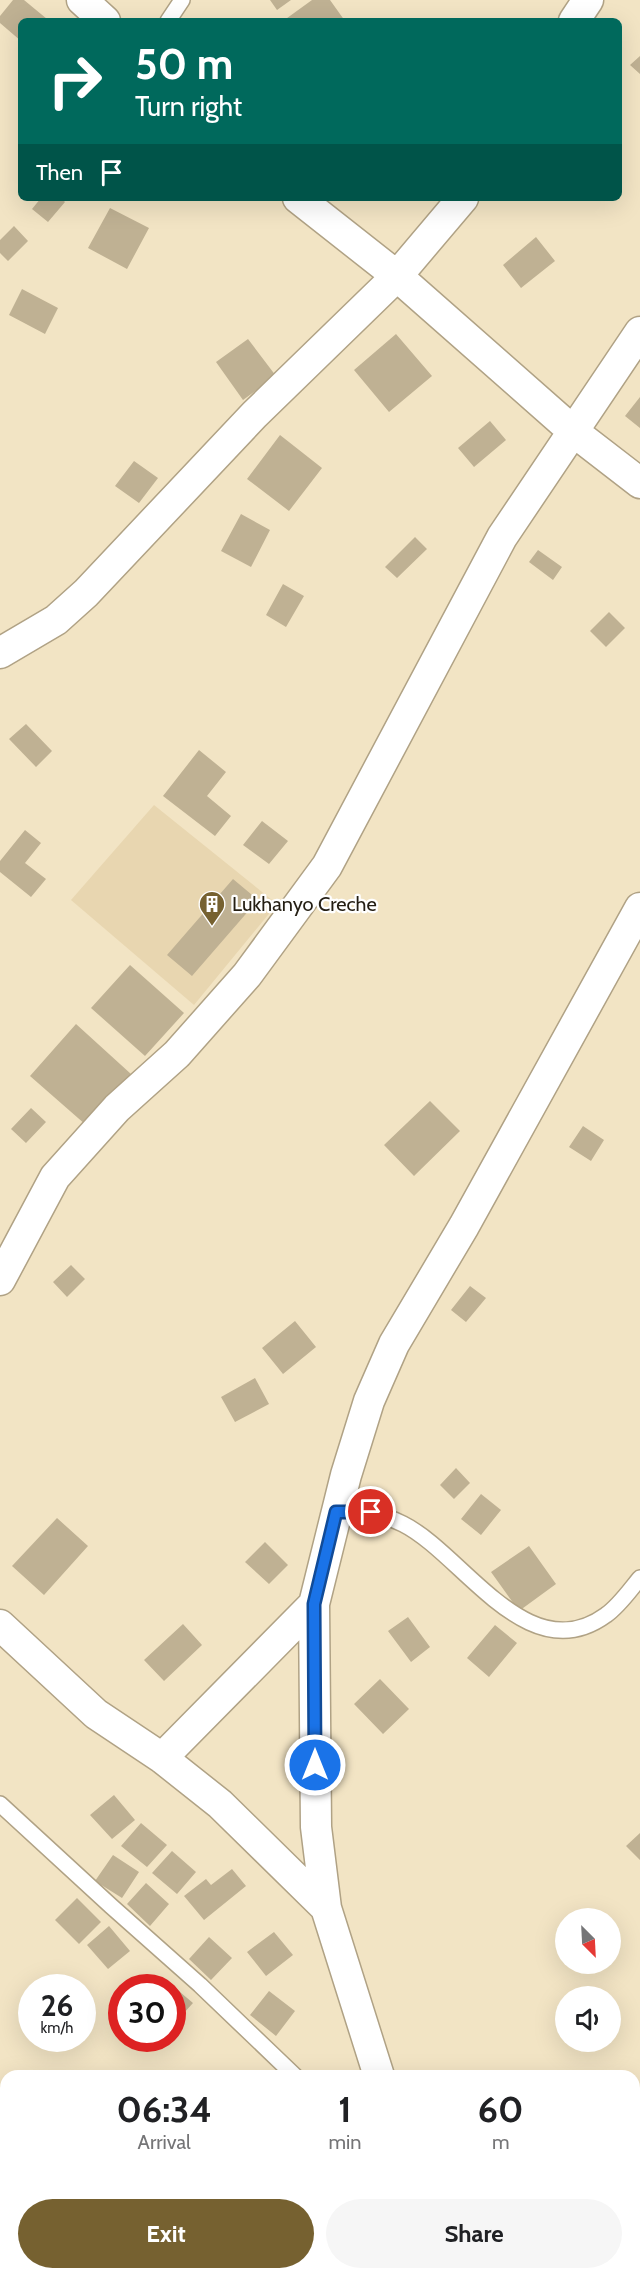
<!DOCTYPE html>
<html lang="en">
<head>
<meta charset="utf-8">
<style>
	:root { --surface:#fff; --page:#f6f6f6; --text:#202124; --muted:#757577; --accent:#766130 }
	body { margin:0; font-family:Cabin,sans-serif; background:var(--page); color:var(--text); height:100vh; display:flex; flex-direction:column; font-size:22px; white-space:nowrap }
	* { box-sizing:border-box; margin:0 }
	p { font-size:20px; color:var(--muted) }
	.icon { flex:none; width:33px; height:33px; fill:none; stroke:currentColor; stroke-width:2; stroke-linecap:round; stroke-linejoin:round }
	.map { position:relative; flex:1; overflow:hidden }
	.details { position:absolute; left:0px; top:2070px; width:640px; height:210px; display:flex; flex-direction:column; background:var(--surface); border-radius:18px 18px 0 0; box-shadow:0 6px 24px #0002 }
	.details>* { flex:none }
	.banner { position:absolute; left:18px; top:18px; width:604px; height:183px; border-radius:9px; box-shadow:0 6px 24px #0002; background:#00695c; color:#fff; overflow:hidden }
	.needle { width:39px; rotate:156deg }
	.controls { position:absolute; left:555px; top:1908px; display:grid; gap:12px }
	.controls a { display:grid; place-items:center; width:66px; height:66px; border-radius:50%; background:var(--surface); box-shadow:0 6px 24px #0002; font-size:30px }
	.speed { position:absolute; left:18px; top:1974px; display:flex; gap:12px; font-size:30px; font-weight:700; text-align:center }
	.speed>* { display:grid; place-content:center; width:78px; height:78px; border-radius:50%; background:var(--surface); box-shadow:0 6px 24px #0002; line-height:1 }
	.speed small { font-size:15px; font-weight:400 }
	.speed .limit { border:9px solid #d22; background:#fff; color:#111 }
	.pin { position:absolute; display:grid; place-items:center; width:51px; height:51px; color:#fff; margin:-26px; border:3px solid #fff; border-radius:50%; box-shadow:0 2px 6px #0007 }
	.me { position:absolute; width:66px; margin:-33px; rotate:0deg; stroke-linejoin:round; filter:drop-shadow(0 0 4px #0008) }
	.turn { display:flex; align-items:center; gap:21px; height:126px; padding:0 18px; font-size:27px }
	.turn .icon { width:78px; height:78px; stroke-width:2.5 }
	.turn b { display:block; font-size:42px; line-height:51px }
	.then { display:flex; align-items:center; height:57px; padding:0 18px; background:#0003; gap:12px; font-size:22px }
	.eta { display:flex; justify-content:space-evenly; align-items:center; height:102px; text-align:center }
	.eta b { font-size:36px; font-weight:700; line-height:42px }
	.primary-button { display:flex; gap:12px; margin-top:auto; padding:12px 18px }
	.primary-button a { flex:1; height:69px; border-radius:36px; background:var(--accent); color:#fff; font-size:24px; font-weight:700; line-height:69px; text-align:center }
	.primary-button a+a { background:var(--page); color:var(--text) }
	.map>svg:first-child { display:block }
</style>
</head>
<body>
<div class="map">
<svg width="640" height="2280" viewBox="0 0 640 2280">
	<rect width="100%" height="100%" fill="#f2e4c4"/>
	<path fill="#e8d6b0" d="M154 805 277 904 194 1005 71 900Z"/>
	<path fill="#bfb193" d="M13 0H24L47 19 46 21H21V41L0 23V16Z
		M270 0H291L277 10Z
		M312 0H330L345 21H283Z
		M640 56V74L630 65Z
		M41 198H61L65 202 48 222 32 209Z
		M110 208 149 228 127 269 88 248Z
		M14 226 28 241 8 261 0 253V240Z
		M536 237 555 261 521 288 503 265Z
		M22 289 58 308 45 334 9 315Z
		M396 334 432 376 389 412 354 370Z
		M248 339 276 376 243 400 216 362Z
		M640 397V428L625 416Z
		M490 421 506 440 474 467 458 448Z
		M280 435 322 468 289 511 247 479Z
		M134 461 158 478 139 503 115 486Z
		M241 514 270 530 251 567 221 551Z
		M415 537 427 549 397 578 385 567Z
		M538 550 562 567 553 580 529 562Z
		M283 584 304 596 286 627 266 615Z
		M609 612 625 628 606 647 590 631Z
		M26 724 52 751 36 767 9 739Z
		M199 750 226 772 207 796 231 816 215 836 163 796Z
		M262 821 288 841 269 864 243 845Z
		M25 830 41 843 25 863 46 879 31 897 0 872V861Z
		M233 879 258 900 192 976 167 955Z
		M130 965 184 1013 145 1056 91 1008Z
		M76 1024 131 1074 86 1125 30 1076Z
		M430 1101 460 1131 414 1176 384 1145Z
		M31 1108 46 1122 26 1143 11 1129Z
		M583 1126 604 1140 591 1161 569 1147Z
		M71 1265 85 1279 67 1297 53 1282Z
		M470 1286 486 1298 466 1322 451 1310Z
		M295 1321 316 1347 283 1374 262 1348Z
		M255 1378 269 1404 235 1422 221 1397Z
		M456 1468 470 1483 454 1499 440 1485Z
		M481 1494 501 1510 481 1535 461 1519Z
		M57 1518 88 1546 44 1595 12 1566Z
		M265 1542 288 1565 269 1584 245 1562Z
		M529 1546 556 1584 519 1611 491 1572Z
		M408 1617 430 1647 411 1662 388 1631Z
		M183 1624 202 1645 164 1681 144 1660Z
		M495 1625 517 1643 489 1677 467 1658Z
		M380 1679 409 1709 383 1734 354 1704Z
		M114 1795 135 1820 112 1839 90 1815Z
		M141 1823 167 1845 147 1867 121 1846Z
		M640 1833V1860L626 1846Z
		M172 1851 196 1872 177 1894 152 1873Z
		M113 1855 139 1872 122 1898 95 1881Z
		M232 1869 246 1886 204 1920 184 1896 206 1879 211 1885Z
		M146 1883 169 1904 150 1926 127 1904Z
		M77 1898 101 1922 79 1944 55 1920Z
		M109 1926 130 1951 108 1969 87 1945Z
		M274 1932 293 1955 266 1976 247 1952Z
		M209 1937 232 1958 211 1980 189 1959Z
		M168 1982 193 2003 172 2026V1988H163Z
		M269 1991 295 2011 276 2036 250 2015Z"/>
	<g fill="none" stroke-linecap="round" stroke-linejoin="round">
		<g stroke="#b0a285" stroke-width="18">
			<path id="lane" d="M168 21 182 0
				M337 1512C362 1512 379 1512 403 1524 463 1554 528 1672 606 1615 619 1606 630 1590 640 1578
				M0 1804 111 1906 200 1985 295 2076"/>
		</g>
		<g stroke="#b0a285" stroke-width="33">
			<path id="street" d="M82 0 105 21
				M574 21 588 0
				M298 198 397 276 574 432 640 483
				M0 653 56 620 86 593 254 415 397 276 463 198
				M0 1280 55 1177 117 1108 177 1054 247 975 327 866 502 537 640 332
				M0 1625 96 1714 162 1758 220 1804 326 1908
				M162 1758 314 1604
				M379 2076 326 1908 316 1827 314 1604 346 1475 369 1401 394 1344 464 1226 640 908
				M371 2280 376 2274"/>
		</g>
		<use href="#lane" stroke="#fff" stroke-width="15"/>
		<use href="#street" stroke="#fff" stroke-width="30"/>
	</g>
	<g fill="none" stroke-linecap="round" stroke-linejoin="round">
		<g stroke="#114b97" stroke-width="15">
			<path id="route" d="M315 1765 314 1604 336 1512H371"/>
		</g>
		<use href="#route" stroke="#1a73e8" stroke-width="10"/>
	</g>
	<defs>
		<g id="building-pin" transform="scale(1.35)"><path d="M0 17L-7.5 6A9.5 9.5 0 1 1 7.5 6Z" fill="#766130" stroke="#fff"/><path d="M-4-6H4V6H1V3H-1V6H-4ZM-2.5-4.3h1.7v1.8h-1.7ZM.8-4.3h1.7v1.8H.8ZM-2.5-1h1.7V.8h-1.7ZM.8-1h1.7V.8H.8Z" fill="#fff"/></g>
	</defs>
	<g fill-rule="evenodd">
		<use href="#building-pin" x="212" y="904"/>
	</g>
	<g text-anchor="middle" stroke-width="4.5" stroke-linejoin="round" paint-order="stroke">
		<g font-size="20" fill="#241e13" stroke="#fff" text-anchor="start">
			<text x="232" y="911">Lukhanyo Creche</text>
		</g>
	</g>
</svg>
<div class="controls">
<a><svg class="needle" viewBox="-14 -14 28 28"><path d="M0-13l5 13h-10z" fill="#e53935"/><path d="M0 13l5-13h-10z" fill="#757577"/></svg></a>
<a><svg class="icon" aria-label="sound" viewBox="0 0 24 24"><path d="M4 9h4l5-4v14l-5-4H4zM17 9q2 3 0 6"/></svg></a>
</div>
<div class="speed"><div>26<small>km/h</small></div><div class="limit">30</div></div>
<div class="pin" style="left:371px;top:1512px;background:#d93025"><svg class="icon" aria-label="arrive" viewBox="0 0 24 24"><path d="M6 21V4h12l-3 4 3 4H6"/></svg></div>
<svg class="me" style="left:315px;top:1765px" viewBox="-20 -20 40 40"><circle r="17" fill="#1a73e8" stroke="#fff" stroke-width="3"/><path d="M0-11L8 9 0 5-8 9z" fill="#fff"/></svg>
<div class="banner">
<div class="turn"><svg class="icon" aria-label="right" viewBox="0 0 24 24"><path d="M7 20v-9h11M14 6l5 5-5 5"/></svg><div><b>50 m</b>Turn right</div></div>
<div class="then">Then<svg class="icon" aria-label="arrive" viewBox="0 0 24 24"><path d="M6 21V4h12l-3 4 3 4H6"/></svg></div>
</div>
<section class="details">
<div class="eta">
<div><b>06:34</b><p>Arrival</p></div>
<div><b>1</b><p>min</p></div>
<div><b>60</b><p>m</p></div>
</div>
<div class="primary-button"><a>Exit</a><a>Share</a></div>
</section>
</div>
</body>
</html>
